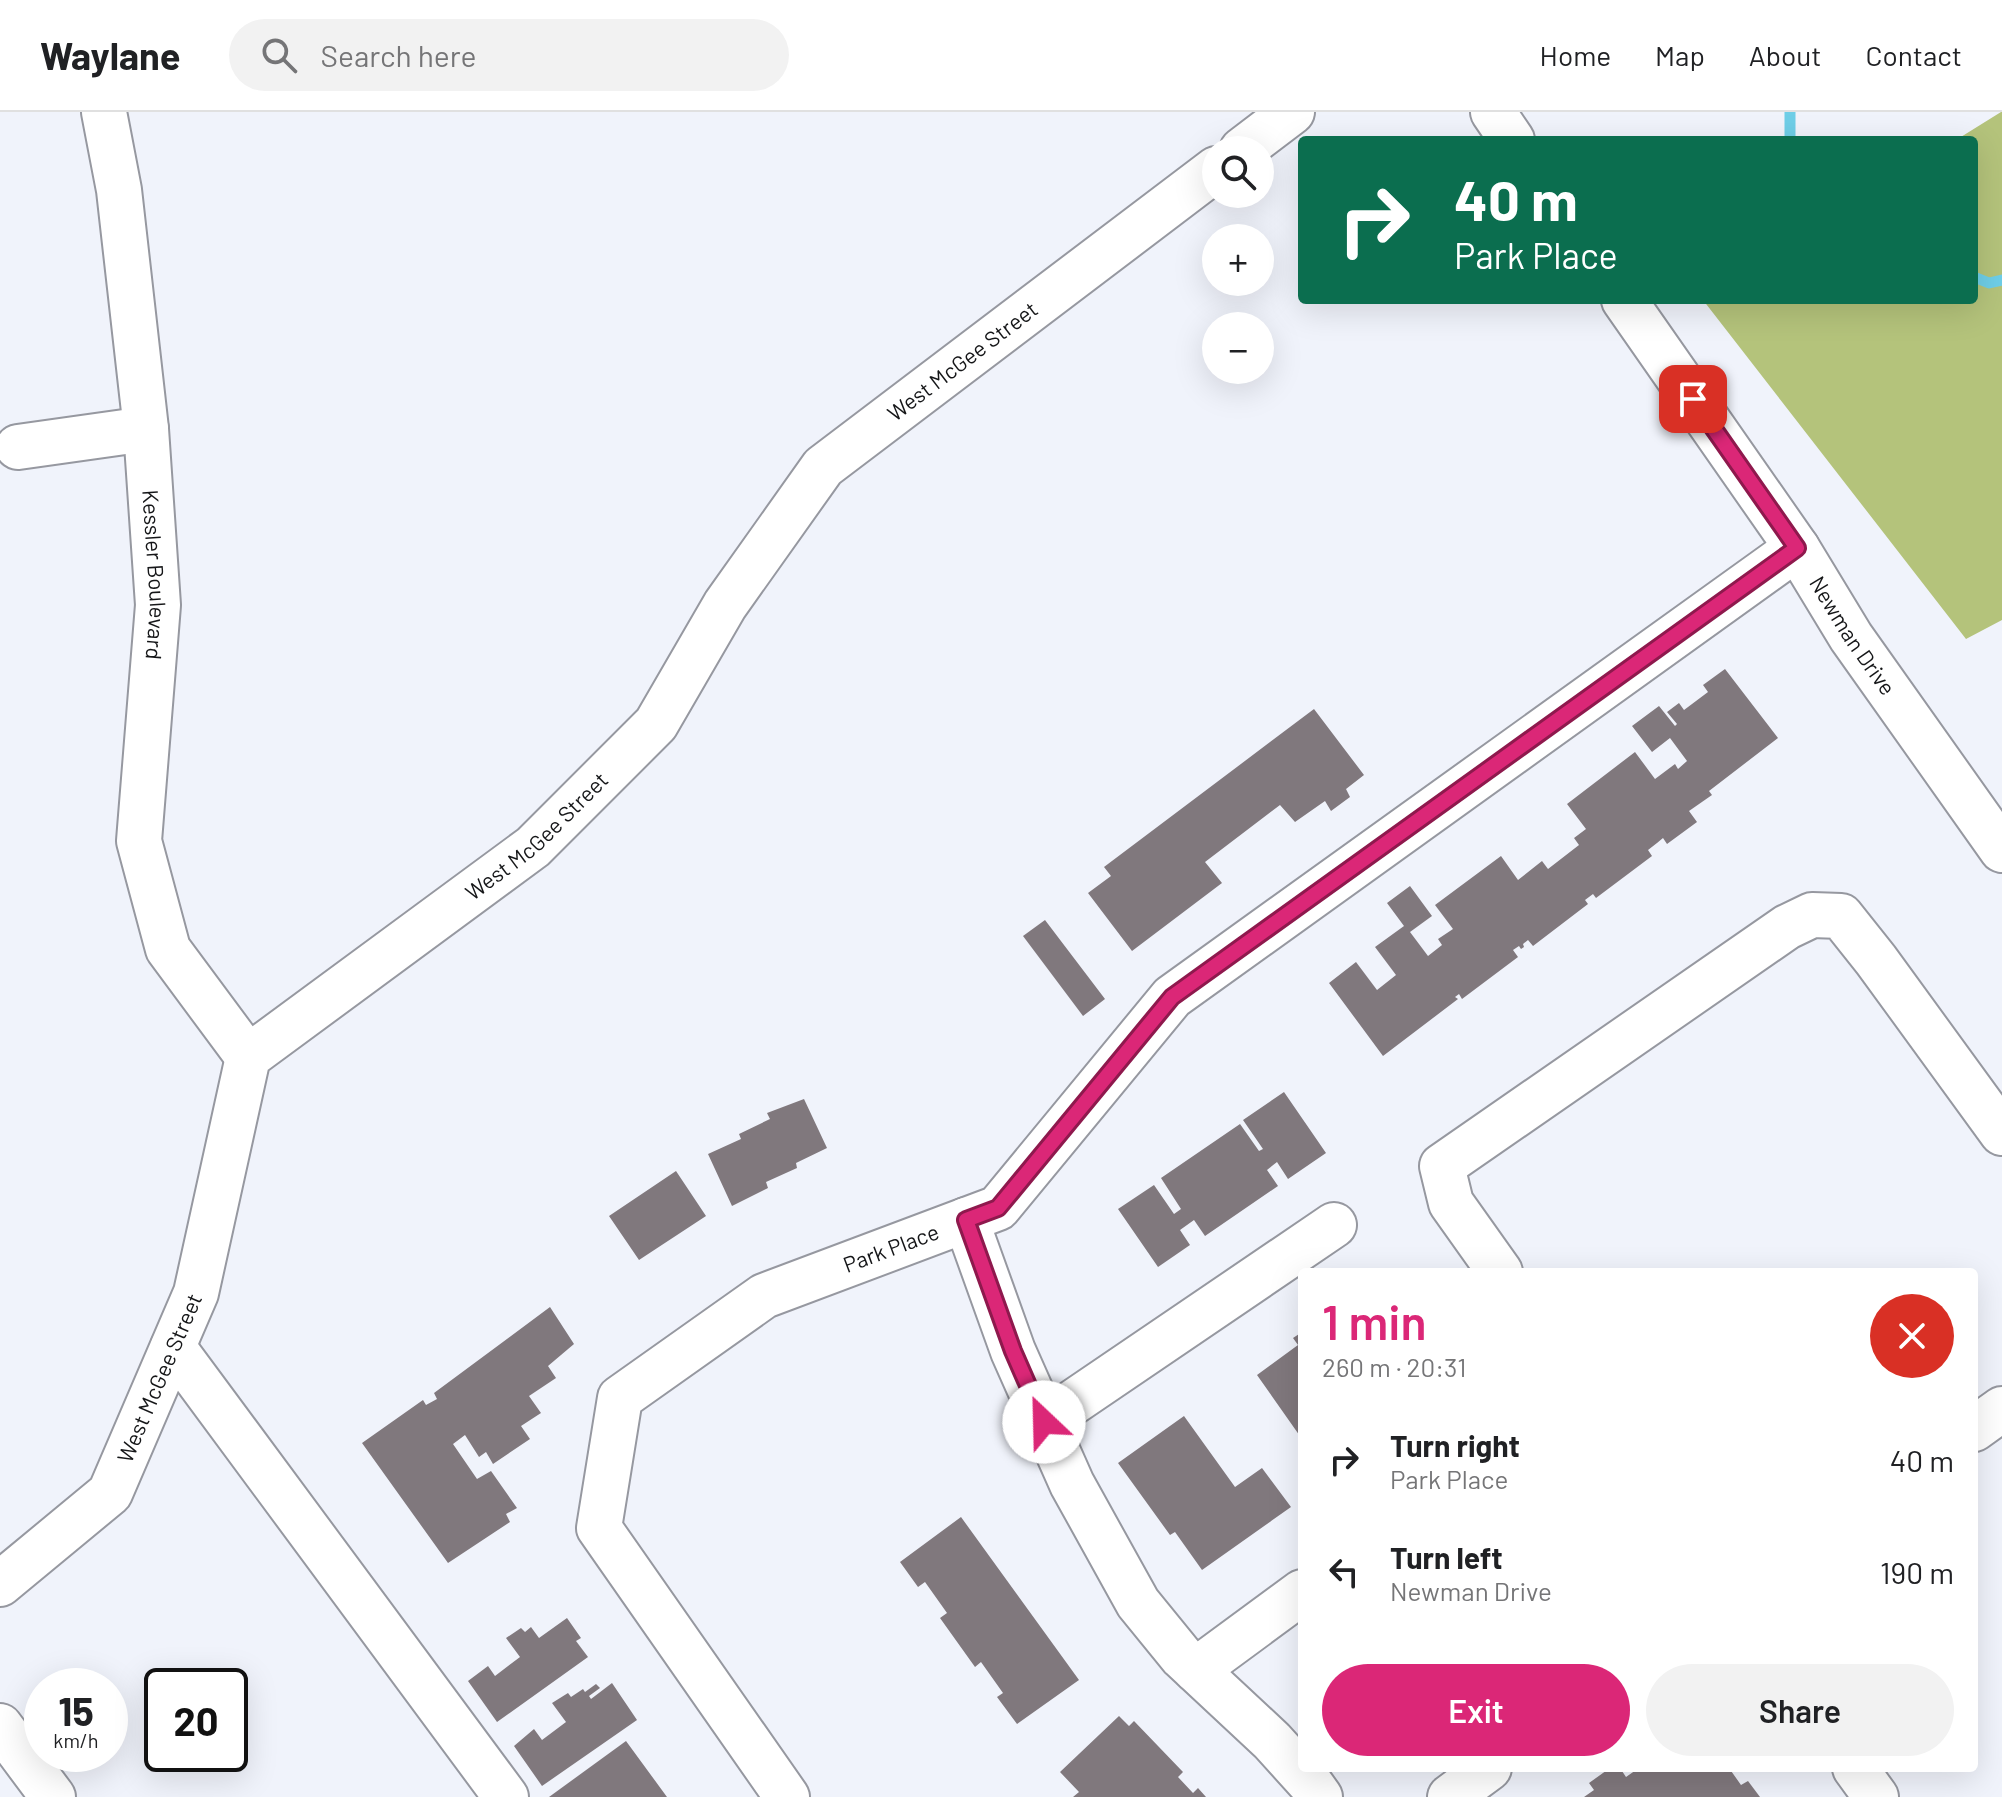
<!DOCTYPE html>
<html lang="en">
<head>
<meta charset="utf-8">
<style>
	:root { --surface:#fff; --page:#f2f2f2; --text:#202124; --muted:#757577; --line:#e0e0e0; --accent:#db2777 }
	body { margin:0; font-family:Barlow,sans-serif; background:var(--page); color:var(--text); height:100vh; display:flex; flex-direction:column; font-size:30px; white-space:nowrap }
	* { box-sizing:border-box; margin:0 }
	p { font-size:26px; color:var(--muted) }
	.icon { flex:none; width:44px; height:44px; fill:none; stroke:currentColor; stroke-width:2; stroke-linecap:round; stroke-linejoin:round }
	.map { position:relative; flex:1; overflow:hidden }
	.side { position:absolute; left:1298px; top:1156px; width:680px; height:504px; display:flex; flex-direction:column; background:var(--surface); border-radius:8px; box-shadow:0 8px 32px #0002 }
	.side>* { flex:none }
	.banner { position:absolute; left:1298px; top:24px; width:680px; height:168px; border-radius:8px; box-shadow:0 8px 32px #0002; background:#0b6e4f; color:#fff; overflow:hidden }
	.fabs { position:absolute; left:1202px; top:24px; display:grid; gap:16px }
	.fabs a { display:grid; place-items:center; width:72px; height:72px; border-radius:50%; background:var(--surface); box-shadow:0 8px 32px #0002; font-size:40px }
	.speed { position:absolute; left:24px; top:1556px; display:flex; gap:16px; font-size:40px; font-weight:700; text-align:center }
	.speed>* { display:grid; place-content:center; width:104px; height:104px; border-radius:50%; background:var(--surface); box-shadow:0 8px 32px #0002; line-height:1 }
	.speed small { font-size:20px; font-weight:400 }
	.speed .limit { border:4px solid #111; border-radius:12px; background:#fff; color:#111 }
	.pin { position:absolute; display:grid; place-items:center; width:68px; height:68px; color:#fff; margin:-34px; border-radius:16px; box-shadow:0 4px 12px #0006 }
	.me { position:absolute; width:88px; margin:-44px; rotate:336deg; stroke-linejoin:round; filter:drop-shadow(0 0 6px #0008) }
	.turn { display:flex; align-items:center; gap:28px; height:168px; padding:0 24px; font-size:36px }
	.turn .icon { width:104px; height:104px; stroke-width:2.5 }
	.turn b { display:block; font-size:56px; line-height:68px }
	.round { display:grid; place-items:center; flex:none; width:84px; height:84px; border-radius:42px; background:var(--page) }
	.head { display:flex; align-items:center; justify-content:space-between; height:136px; padding:0 24px }
	h1 { font-size:48px; font-weight:600; line-height:60px; color:var(--accent) }
	.action { display:flex; gap:16px; margin-top:auto; padding:16px 24px }
	.action a { flex:1; height:92px; border-radius:48px; background:var(--accent); color:#fff; font-size:32px; font-weight:600; line-height:92px; text-align:center }
	.action a+a { background:var(--page); color:var(--text) }
	ul { padding:0; list-style:none }
	li { display:flex; align-items:center; gap:24px; height:112px; padding:0 24px }
	li div { flex:1 }
	li b { display:block; font-size:30px }
	li em { font-style:normal }
	header { display:flex; align-items:center; gap:48px; box-sizing:border-box; height:112px; padding:0 40px; background:var(--surface); border-bottom:2px solid var(--line) }
	header strong { font-size:38px }
	nav { display:flex; gap:44px; margin-inline-start:auto; font-size:28px }
	.search { width:560px; height:72px; background:var(--page); display:flex; align-items:center; gap:20px; box-sizing:border-box; padding:0 28px; border-radius:44px; color:var(--muted); font-size:30px }
	.map>svg:first-child { display:block }
</style>
</head>
<body>
<header>
<strong>Waylane</strong>
<div class="search"><svg class="icon" aria-label="search" viewBox="0 0 24 24"><circle cx="10" cy="10" r="6"/><path d="M15 15l6 6"/></svg>Search here</div>
<nav><a>Home</a><a>Map</a><a>About</a><a>Contact</a></nav>
</header>
<div class="map">
<svg width="2002" height="1685" viewBox="0 0 2002 1685">
	<rect width="100%" height="100%" fill="#f0f3fb"/>
	<path fill="#b4c37b" d="M2001 0H2002V508L1966 527 1703 188H1974V28H1956Z"/>
	<g fill="none" stroke-linecap="round" stroke-linejoin="round">
		<path stroke="#6ecee7" stroke-width="11" d="M1790 0V28
			M1974 165 1989 171 2002 168"/>
	</g>
	<path fill="#80787d" d="M1725 557 1778 626 1709 679 1712 683 1689 699 1697 710 1667 732 1663 726 1657 731 1648 738 1652 744 1596 786 1593 782 1585 788 1588 792 1533 834 1528 828 1523 832 1524 835 1521 837 1519 834 1513 838 1518 845 1462 887 1459 882 1455 885 1458 887 1383 944 1329 871 1356 850 1377 878 1396 863 1375 835 1404 814 1387 791 1410 774 1432 804 1410 820 1428 844 1442 833 1438 827 1453 817 1435 793 1501 744 1518 768 1542 749 1548 757 1579 733 1574 726 1586 717 1567 692 1635 640 1655 667 1675 652 1678 657 1687 649 1670 626 1652 640 1632 614 1659 594 1675 614 1677 612 1667 600 1679 591 1684 598 1708 580 1703 573Z
		M1314 597 1364 663 1346 677 1350 685 1331 699 1325 689 1295 710 1280 693 1205 750 1222 771 1132 839 1088 781 1111 764 1104 755Z
		M1045 808 1105 887 1083 904 1023 824Z
		M1284 980 1326 1041 1288 1067 1277 1050 1267 1058 1278 1074 1205 1124 1194 1108 1180 1118 1190 1133 1158 1155 1118 1097 1154 1073 1174 1102 1181 1097 1161 1066 1240 1012 1259 1039 1263 1037 1243 1008Z
		M804 987 827 1036 796 1051 797 1056 766 1070 768 1076 732 1094 708 1042 741 1027 739 1022 770 1007 767 1001Z
		M676 1059 706 1104 639 1148 609 1104Z
		M550 1195 574 1232 548 1254 556 1266 529 1284 541 1301 521 1314 530 1327 493 1352 486 1340 479 1345 465 1323 453 1332 477 1367 491 1359 517 1396 506 1402 510 1410 448 1451 362 1331 423 1288 426 1293 437 1287 434 1281Z
		M1302 1220V1327L1257 1263 1298 1233 1293 1226Z
		M1184 1304 1235 1375 1262 1356 1291 1395 1202 1458 1175 1420 1170 1423 1118 1351Z
		M961 1405 1079 1568 1017 1612 997 1585 1003 1581 981 1550 975 1555 940 1506 947 1501 925 1470 918 1475 900 1450Z
		M567 1506 581 1526 576 1529 588 1545 497 1610 468 1569 488 1554 495 1564 520 1545 506 1526 521 1516 525 1520 531 1515 539 1526Z
		M612 1571 637 1608 542 1674 514 1634 534 1617 542 1628 566 1610 552 1591 568 1581 571 1585 583 1577 585 1580 596 1572 600 1576 589 1584 591 1587Z
		M1119 1604 1129 1614 1134 1609 1183 1660 1178 1665 1193 1681 1198 1676 1206 1685H1073L1079 1680 1060 1660Z
		M626 1629 667 1685H549Z
		M1610 1656H1620L1626 1665 1636 1658 1635 1656H1729L1741 1673 1748 1669 1760 1685H1584L1594 1678 1589 1671Z"/>
	<g fill="none" stroke-linecap="round" stroke-linejoin="round">
		<g stroke="#9698a0" stroke-width="48">
			<g id="minor">
				<path id="s1" d="M104 0 119 78 146 317 158 493 139 729 168 837 248 945"/>
				<path d="M1493 0 1512 28"/>
				<path d="M1242 38 1292 0"/>
				<path id="s2" d="M1624 188 1797 436 1851 525 2002 738"/>
				<path d="M18 335 146 317"/>
				<path d="M966 1108 1013 1239 1072 1372 1138 1491 1182 1545 1272 1629 1310 1671 1320 1685"/>
				<path d="M1500 1160 1451 1091 1442 1054 1787 815 1812 803 1841 804 1876 848 2002 1021"/>
				<path d="M173 1235 506 1685"/>
				<path d="M1044 1310 1334 1113"/>
				<path d="M1974 1317 2002 1297"/>
				<path id="s3" d="M0 1472 110 1381 196 1181 248 945 533 735 656 612 725 493 823 355 1216 57"/>
				<path d="M1196 1558 1302 1480"/>
				<path d="M0 1614 53 1685"/>
				<path d="M1855 1656 1876 1685"/>
				<path id="s4" d="M787 1685 599 1416 620 1286 764 1184 998 1096 1172 885 1797 436"/>
				<path d="M1450 1685 1489 1656"/>
			</g>
		</g>
		<use href="#minor" stroke="#fff" stroke-width="44"/>
	</g>
	<g fill="none" stroke-linecap="round" stroke-linejoin="round">
		<g stroke="#8e194d" stroke-width="20">
			<path id="route" d="M1044 1310 1013 1239 966 1108 998 1096 1172 885 1797 436 1693 287"/>
		</g>
		<use href="#route" stroke="#db2777" stroke-width="14"/>
	</g>
	<g text-anchor="middle" stroke-width="6" stroke-linejoin="round" paint-order="stroke">
		<g font-size="22" fill="#151618" stroke="#fff">
			<text dy="8" stroke="none"><textPath href="#s3" startOffset="1612">West McGee Street</textPath></text>
			<text dy="8" stroke="none"><textPath href="#s1" startOffset="466">Kessler Boulevard</textPath></text>
			<text dy="8" stroke="none"><textPath href="#s2" startOffset="406">Newman Drive</textPath></text>
			<text dy="8" stroke="none"><textPath href="#s3" startOffset="966">West McGee Street</textPath></text>
			<text dy="8" stroke="none"><textPath href="#s4" startOffset="772">Park Place</textPath></text>
			<text dy="8" stroke="none"><textPath href="#s3" startOffset="268">West McGee Street</textPath></text>
		</g>
	</g>
</svg>
<div class="fabs">
<a><svg class="icon" aria-label="search" viewBox="0 0 24 24"><circle cx="10" cy="10" r="6"/><path d="M15 15l6 6"/></svg></a>
<a>+</a>
<a>−</a>
</div>
<div class="speed"><div>15<small>km/h</small></div><div class="limit">20</div></div>
<div class="pin" style="left:1693px;top:287px;background:#d93025"><svg class="icon" aria-label="arrive" viewBox="0 0 24 24"><path d="M6 21V4h12l-3 4 3 4H6"/></svg></div>
<svg class="me" style="left:1044px;top:1310px" viewBox="-20 -20 40 40"><circle r="19" fill="#fff"/><path d="M0-13L10 11 0 6-10 11z" fill="#db2777"/></svg>
<div class="banner">
<div class="turn"><svg class="icon" aria-label="right" viewBox="0 0 24 24"><path d="M7 20v-9h11M14 6l5 5-5 5"/></svg><div><b>40 m</b>Park Place</div></div>
</div>
<section class="side">
<div class="head"><div><h1>1 min</h1><p>260 m · 20:31</p></div><a class="round" style="background:#d93025;color:#fff"><svg class="icon" aria-label="close" viewBox="0 0 24 24"><path d="M6 6l12 12M18 6L6 18"/></svg></a></div>
<ul>
<li><svg class="icon" aria-label="right" viewBox="0 0 24 24"><path d="M7 20v-9h11M14 6l5 5-5 5"/></svg><div><b>Turn right</b><p>Park Place</p></div><em>40 m</em></li>
<li><svg class="icon" aria-label="left" viewBox="0 0 24 24"><path d="M17 20v-9H6M10 6l-5 5 5 5"/></svg><div><b>Turn left</b><p>Newman Drive</p></div><em>190 m</em></li>
</ul>
<div class="action"><a>Exit</a><a>Share</a></div>
</section>
</div>
</body>
</html>
